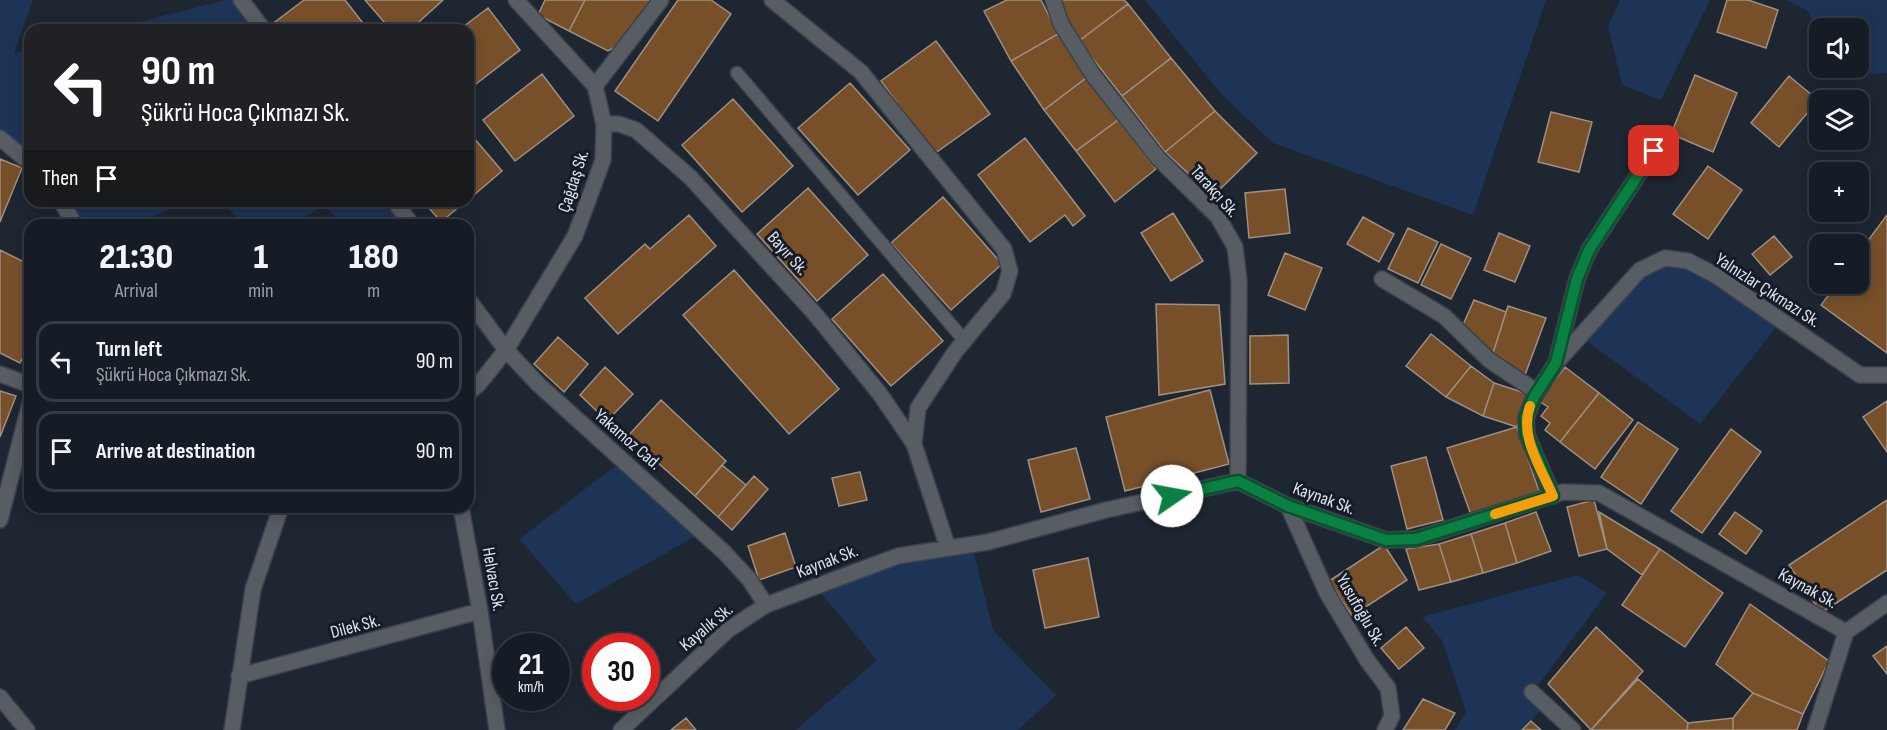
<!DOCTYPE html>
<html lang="en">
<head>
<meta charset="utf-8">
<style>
	:root { --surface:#161c26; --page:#1f252e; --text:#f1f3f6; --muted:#9ea1a7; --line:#353a43 }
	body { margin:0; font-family:"Sofia Sans Condensed",sans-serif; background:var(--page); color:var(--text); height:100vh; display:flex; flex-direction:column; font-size:22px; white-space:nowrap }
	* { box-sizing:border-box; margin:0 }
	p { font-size:20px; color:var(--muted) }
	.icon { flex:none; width:33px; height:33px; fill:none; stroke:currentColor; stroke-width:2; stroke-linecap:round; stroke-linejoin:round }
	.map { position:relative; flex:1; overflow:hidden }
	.details { position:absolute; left:24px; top:219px; width:450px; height:294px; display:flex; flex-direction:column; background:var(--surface); border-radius:18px; box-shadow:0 3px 15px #0003,0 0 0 2px var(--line) }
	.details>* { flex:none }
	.banner { position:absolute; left:24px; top:24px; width:450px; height:183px; border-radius:18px; box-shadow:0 3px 15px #0003,0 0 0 2px var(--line); background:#202124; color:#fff; overflow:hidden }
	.tools { position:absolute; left:1809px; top:18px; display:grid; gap:12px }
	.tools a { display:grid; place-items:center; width:60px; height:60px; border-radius:12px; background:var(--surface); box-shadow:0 3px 15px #0003,0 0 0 2px var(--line); font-size:30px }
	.speed { position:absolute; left:492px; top:633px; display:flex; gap:12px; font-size:30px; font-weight:700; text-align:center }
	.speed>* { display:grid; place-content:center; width:78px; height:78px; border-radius:50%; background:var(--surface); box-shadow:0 3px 15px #0003,0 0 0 2px var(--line); line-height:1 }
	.speed small { font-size:15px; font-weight:400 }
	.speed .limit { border:9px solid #d22; background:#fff; color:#111 }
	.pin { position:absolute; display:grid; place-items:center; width:51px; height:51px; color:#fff; margin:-26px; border-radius:12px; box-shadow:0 3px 9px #0006 }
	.me { position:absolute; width:66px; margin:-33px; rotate:78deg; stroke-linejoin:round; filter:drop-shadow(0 0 4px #0008) }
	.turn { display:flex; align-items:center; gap:21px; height:126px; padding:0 18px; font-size:27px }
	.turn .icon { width:78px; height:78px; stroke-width:2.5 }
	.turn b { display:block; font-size:42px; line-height:51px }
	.then { display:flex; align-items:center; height:57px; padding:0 18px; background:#0003; gap:12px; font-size:22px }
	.eta { display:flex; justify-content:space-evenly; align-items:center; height:102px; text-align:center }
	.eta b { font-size:36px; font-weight:800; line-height:42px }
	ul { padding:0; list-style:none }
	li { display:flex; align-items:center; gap:18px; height:81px; margin:0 12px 9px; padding:0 6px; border:3px solid var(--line); border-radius:18px }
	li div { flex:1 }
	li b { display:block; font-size:22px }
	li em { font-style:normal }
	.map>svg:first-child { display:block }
</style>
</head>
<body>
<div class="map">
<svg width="1887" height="730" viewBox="0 0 1887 730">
	<rect width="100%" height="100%" fill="#1e2632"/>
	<path fill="#1d3457" d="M0 0H33L14 53 30 49V163L0 138Z
		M226 0H241L264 30H107Z
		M1145 0H1546L1473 215 1273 143 1222 95Z
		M1620 0H1710L1661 100 1622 85 1608 26Z
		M1786 0H1887V73L1871 74 1859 67 1858 28H1820L1819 38 1807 10Z
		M61 201H187L134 225H75Z
		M221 201H394L412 225H342L324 204 295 225H245Z
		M1688 261 1781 321 1700 424 1580 336 1640 270Z
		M622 461 703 532 576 604 519 539Z
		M972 545 993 630 1056 695 1018 730H796L877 660 815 586 853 571Z
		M1578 575 1607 593 1533 692 1546 705 1522 730H1455L1466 712 1442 640 1422 617Z"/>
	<path fill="#77502a" stroke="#9e8f82" stroke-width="1.5" d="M304 0H345L362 22 352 30H274L271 25Z
		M365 0H443L410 30H391Z
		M545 0H585L569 31 538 15Z
		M585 0H650L653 2 621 44 608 51 569 31Z
		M678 0H711L731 14 658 121 615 91Z
		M1007 0H1041L1058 34 1011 61 984 11Z
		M1060 0H1124L1128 4 1079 41 1067 23Z
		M1727 0H1748L1778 10 1766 48 1717 32Z
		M1128 4 1171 58 1122 96 1079 41Z
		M488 8 520 50 468 90V30H459Z
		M1058 34 1086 78 1044 110 1011 61Z
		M936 41 990 114 934 154 881 81Z
		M1171 58 1215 111 1165 152 1122 96Z
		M542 74 574 116 515 161 483 120Z
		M1695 75 1737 93 1713 152 1671 134Z
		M1789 76 1818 100 1779 147 1751 123Z
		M1086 78 1118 120 1076 151 1044 110Z
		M850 83 910 150 858 195 798 128Z
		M733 99 793 166 742 212 682 145Z
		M1215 111 1257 153 1213 196 1165 152Z
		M1551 112 1592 122 1579 172 1538 162Z
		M1118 120 1156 169 1115 202 1076 151Z
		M468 131 502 171 468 200Z
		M1025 138 1085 216 1073 226 1065 215 1030 242 978 175Z
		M0 159 22 168 0 222Z
		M1708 166 1742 190 1708 239 1673 214Z
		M808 188 868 255 817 301 757 234Z
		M1285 189 1290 233 1249 238 1245 193Z
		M943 197 1002 264 951 310 891 243Z
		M423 201H466L441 222Z
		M1173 213 1203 261 1171 281 1141 233Z
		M689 215 716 246 618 334 585 298 645 244 650 249Z
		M1887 215V353L1821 305 1837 284H1858V254Z
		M1363 217 1394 234 1379 262 1347 244Z
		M1408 228 1438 242 1418 283 1388 269Z
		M1499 233 1530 246 1515 282 1484 270Z
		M1774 236 1792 257 1770 275 1752 254Z
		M1441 244 1471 258 1451 299 1421 285Z
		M0 250 30 265V343L20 363 0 353Z
		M1285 253 1322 268 1305 310 1268 295Z
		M734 270 839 389 789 434 683 315Z
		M883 274 943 341 891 386 832 319Z
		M1474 300 1506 312 1493 353 1462 327Z
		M1156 304 1219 305 1225 384 1159 395Z
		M1508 306 1546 318 1525 375 1493 353Z
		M1431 334 1471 366 1446 397 1406 366Z
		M1288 335 1289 383 1250 384V336Z
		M558 337 588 364 564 392 534 364Z
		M1471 366 1494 383 1483 416 1446 397Z
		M605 367 633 394 607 421 580 395Z
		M1565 367 1599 393 1560 442 1545 430 1550 423 1541 416 1548 407 1539 401Z
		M1494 383 1528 394 1517 427 1483 416Z
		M1210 390 1229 464 1125 491 1106 417Z
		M0 391 16 396 0 437Z
		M1599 393 1633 420 1595 469 1560 442Z
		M661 400 726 461 695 496 628 436Z
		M1887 401V452L1863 417Z
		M1638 422 1678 449 1641 504 1601 477Z
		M1517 427 1539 491 1471 515 1447 448Z
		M1731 429 1761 452 1702 533 1671 511Z
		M1076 448 1090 499 1041 512 1028 460Z
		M1426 457 1443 520 1407 529 1391 466Z
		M722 465 746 485 718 517 695 496Z
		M860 472 867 500 839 506 832 478Z
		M754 476 768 489 732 530 718 517Z
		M1594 500 1607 549 1579 556 1567 507Z
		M1887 500V570L1821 613 1789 565Z
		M1536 512 1551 551 1517 563 1505 523Z
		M1599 512 1660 549 1642 575 1607 549Z
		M1735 512 1762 531 1746 554 1719 534Z
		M1505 523 1517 563 1483 573 1471 534Z
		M785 533 796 567 759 580 748 546Z
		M1471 534 1483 573 1451 582 1439 544Z
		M1439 544 1451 582 1419 590 1406 549Z
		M1384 545 1407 580 1352 616 1329 581Z
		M1660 549 1723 593 1685 647 1622 605Z
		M1088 558 1099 617 1045 628 1033 570Z
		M1750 604 1829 661 1803 714 1753 693 1716 664Z
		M1406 627 1424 648 1399 669 1381 648Z
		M1596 627 1643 671 1591 730 1548 684Z
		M1887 646V674L1873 656Z
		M1638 679 1688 723 1687 730H1591Z
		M1753 693 1803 714 1797 730H1733V718Z
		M1423 699 1455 713 1445 730H1403Z
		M686 718 696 730H671Z
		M1733 718V730H1687L1688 723Z
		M1531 721 1541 730H1522Z"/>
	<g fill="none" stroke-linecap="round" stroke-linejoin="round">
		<g stroke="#39414c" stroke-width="15">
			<path id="service" d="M737 73 964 340"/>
		</g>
		<g stroke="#39414c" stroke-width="18">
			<path id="minor" d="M772 0 861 72 1004 249 1010 271 1003 294 955 352 918 408 914 444 948 548
				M1053 0 1061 24 1093 75 1158 158 1218 217 1235 247 1239 281 1238 481
				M595 86 661 0
				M604 124H619L636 130 690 177 815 314 880 394 914 444
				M0 138 30 163
				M61 201 75 225
				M1382 279 1444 316 1489 360 1537 392
				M1556 363 1640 270 1665 258 1688 261 1715 275 1860 375H1887
				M0 374 30 385
				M468 393 478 385 506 350 575 236 603 160 604 124 595 86 516 0
				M1553 496 1527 435 1526 418 1534 397 1556 363 1577 279 1589 250 1654 151
				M1288 506 1327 593 1367 660 1388 688 1392 716 1385 730
				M461 507 480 611 497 730
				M0 520 30 403
				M1846 632 1887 603
				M239 676 480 611
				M1532 692 1573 730
				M0 697 27 730
				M232 730 253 589 281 507
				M621 730 728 630 766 605 898 556 988 542 1106 510 1238 481 1288 506 1386 540 1416 539 1563 492 1599 493 1846 632
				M1815 730 1846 632"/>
		</g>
		<g stroke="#39414c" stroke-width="18">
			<path id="tertiary" d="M241 0 264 30
				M394 201 412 225
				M468 299 506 350 538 384 724 552 749 579 766 605"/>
		</g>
		<use href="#service" stroke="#585c63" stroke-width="12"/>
		<use href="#minor" stroke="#585c63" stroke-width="15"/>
		<use href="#tertiary" stroke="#585c63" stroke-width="15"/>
	</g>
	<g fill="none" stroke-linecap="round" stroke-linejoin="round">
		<g stroke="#07532c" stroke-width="15">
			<path id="route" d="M1172 496 1238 481 1288 506 1386 540 1416 539 1553 496 1527 435 1526 418 1534 397 1556 363 1577 279 1589 250 1654 151"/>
		</g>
		<use href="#route" stroke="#0b8043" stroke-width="10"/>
		<path stroke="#f59e0b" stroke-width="10" d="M1495 514 1553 496C1541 468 1519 436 1530 406"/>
	</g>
	<g text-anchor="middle" stroke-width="6" stroke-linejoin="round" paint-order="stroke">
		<g font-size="18" fill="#dfe5ed" stroke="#151c28">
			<text transform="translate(573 181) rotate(-72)" y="6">Çağdaş Sk.</text>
			<text transform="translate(1215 191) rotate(48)" y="6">Tarakçı Sk.</text>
			<text transform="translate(788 253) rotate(48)" y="6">Bayır Sk.</text>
			<text transform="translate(1768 290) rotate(33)" y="6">Yalnızlar Çıkmazı Sk.</text>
			<text transform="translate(628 439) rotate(41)" y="6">Yakamoz Cad.</text>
			<text transform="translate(1324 498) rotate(20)" y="6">Kaynak Sk.</text>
			<text transform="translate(827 561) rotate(-21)" y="6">Kaynak Sk.</text>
			<text transform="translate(494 579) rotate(80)" y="6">Helvacı Sk.</text>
			<text transform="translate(1808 588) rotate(29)" y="6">Kaynak Sk.</text>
			<text transform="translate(1361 610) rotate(60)" y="6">Yusufoğlu Sk.</text>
			<text transform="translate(355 626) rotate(-15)" y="6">Dilek Sk.</text>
			<text transform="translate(706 627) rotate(-40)" y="6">Kayalık Sk.</text>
		</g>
	</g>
</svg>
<div class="tools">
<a><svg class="icon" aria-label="sound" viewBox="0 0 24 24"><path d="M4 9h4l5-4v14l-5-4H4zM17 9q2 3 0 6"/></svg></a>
<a><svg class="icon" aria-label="layers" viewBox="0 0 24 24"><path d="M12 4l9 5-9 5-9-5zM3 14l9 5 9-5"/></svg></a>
<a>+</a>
<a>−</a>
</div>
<div class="speed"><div>21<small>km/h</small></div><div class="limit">30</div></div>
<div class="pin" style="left:1654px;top:151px;background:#d93025"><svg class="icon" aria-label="arrive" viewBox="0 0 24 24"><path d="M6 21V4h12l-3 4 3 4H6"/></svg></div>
<svg class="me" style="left:1172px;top:496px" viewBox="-20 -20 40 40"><circle r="19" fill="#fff"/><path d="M0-13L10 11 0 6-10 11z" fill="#0b8043"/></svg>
<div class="banner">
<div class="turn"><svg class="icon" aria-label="left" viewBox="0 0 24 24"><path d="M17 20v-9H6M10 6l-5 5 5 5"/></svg><div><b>90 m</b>Şükrü Hoca Çıkmazı Sk.</div></div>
<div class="then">Then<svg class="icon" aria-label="arrive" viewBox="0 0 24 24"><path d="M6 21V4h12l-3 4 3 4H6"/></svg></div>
</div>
<section class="details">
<div class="eta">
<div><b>21:30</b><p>Arrival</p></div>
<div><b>1</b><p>min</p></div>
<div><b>180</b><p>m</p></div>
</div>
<ul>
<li><svg class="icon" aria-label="left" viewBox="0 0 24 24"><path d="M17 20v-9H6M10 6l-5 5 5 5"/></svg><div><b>Turn left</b><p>Şükrü Hoca Çıkmazı Sk.</p></div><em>90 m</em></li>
<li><svg class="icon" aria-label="arrive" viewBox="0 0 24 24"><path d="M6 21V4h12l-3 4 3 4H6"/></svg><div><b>Arrive at destination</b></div><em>90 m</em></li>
</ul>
</section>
</div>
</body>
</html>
